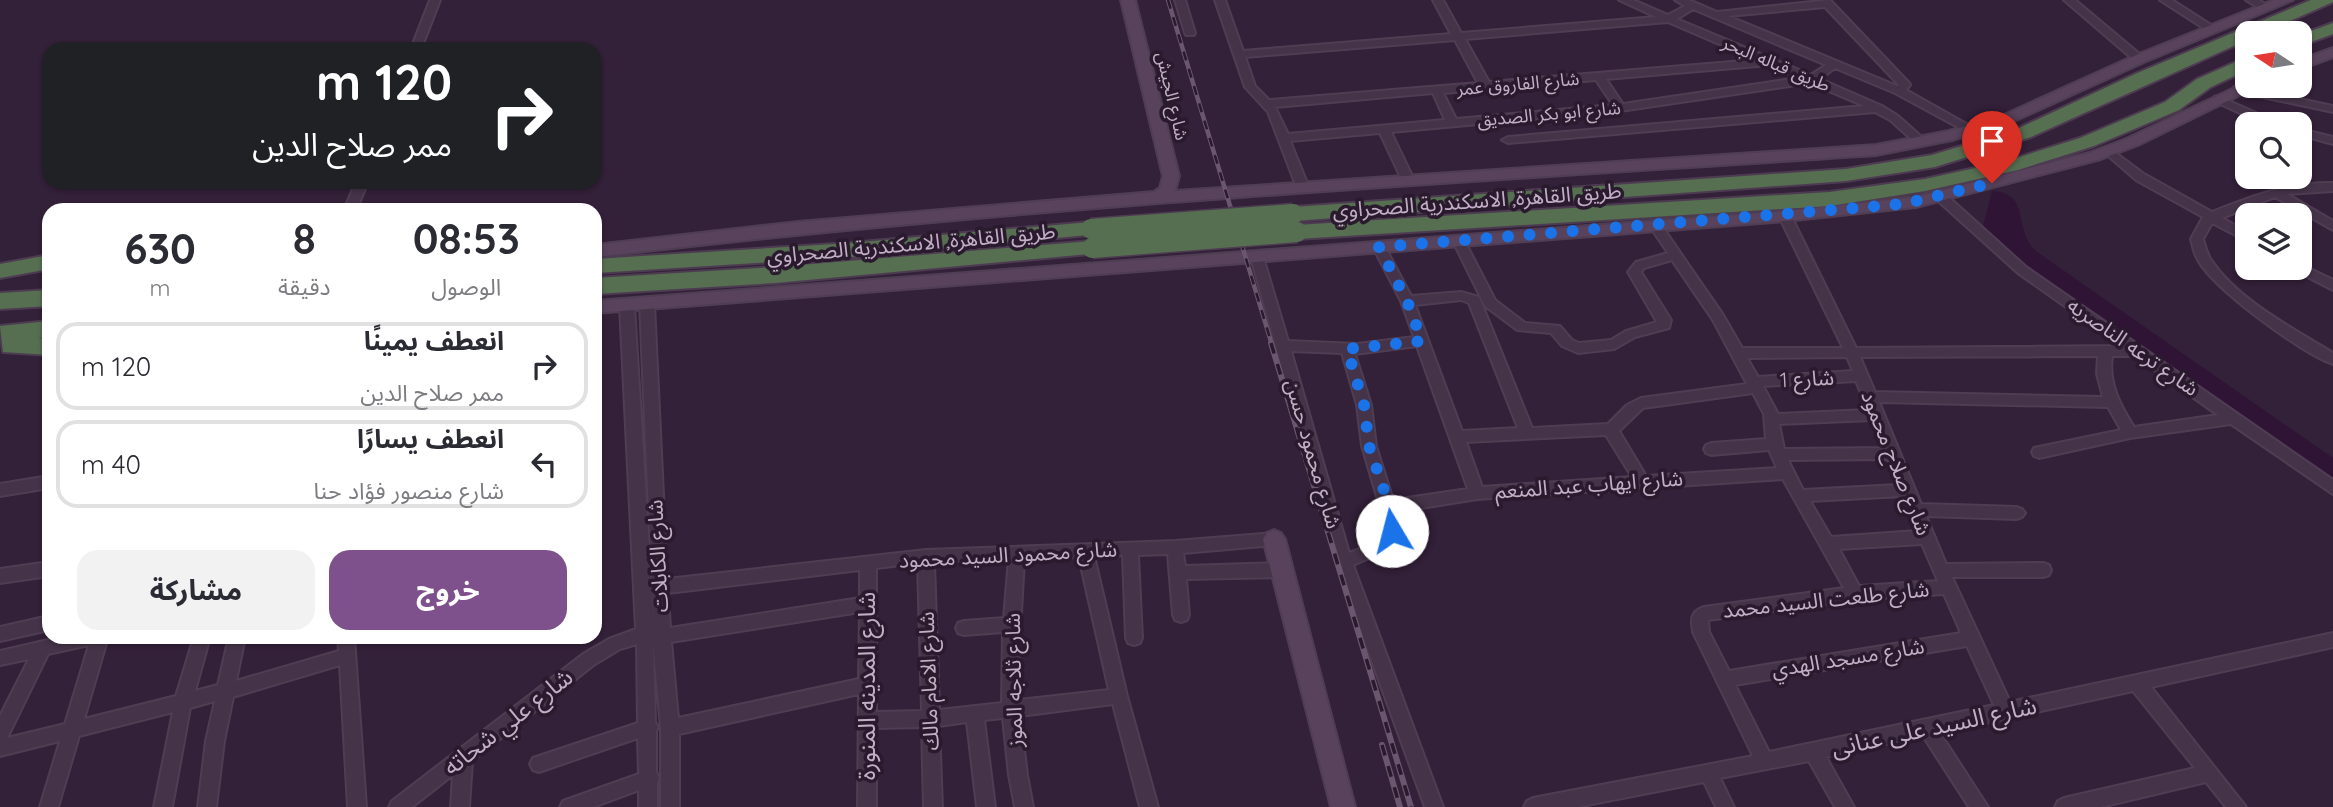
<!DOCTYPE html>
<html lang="ar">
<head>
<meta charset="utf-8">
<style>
	:root { --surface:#fff; --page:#f2f2f3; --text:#2b2b33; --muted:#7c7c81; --line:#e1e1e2; --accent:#7e518c }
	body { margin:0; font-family:Quicksand,"Noto Sans Arabic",sans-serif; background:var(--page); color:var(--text); direction:rtl; height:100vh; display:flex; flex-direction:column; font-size:26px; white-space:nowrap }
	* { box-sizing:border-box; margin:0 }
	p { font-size:23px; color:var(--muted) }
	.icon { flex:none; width:38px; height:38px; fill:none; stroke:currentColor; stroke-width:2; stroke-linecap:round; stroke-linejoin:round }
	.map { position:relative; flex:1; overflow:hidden; direction:ltr }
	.sheet { position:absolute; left:42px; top:203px; width:560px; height:441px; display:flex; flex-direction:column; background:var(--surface); border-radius:21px; box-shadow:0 2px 5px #0004; direction:rtl }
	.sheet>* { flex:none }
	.banner { position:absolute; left:42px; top:42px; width:560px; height:147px; border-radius:21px; box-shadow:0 2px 5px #0004; direction:rtl; background:#202124; color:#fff; overflow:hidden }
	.needle { width:46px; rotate:282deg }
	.controls { position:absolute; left:2235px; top:21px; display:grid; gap:14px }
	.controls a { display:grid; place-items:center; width:77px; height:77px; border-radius:14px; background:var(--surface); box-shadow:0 2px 5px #0004; font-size:35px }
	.pin { position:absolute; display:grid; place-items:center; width:60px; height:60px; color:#fff; margin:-72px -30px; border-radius:50% 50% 50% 0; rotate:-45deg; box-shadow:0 0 7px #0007 }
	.pin .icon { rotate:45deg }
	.me { position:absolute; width:77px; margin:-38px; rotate:352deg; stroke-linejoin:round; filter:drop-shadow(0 0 5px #0008) }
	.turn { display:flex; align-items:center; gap:24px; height:147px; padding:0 35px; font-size:32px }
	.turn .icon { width:91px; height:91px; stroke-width:2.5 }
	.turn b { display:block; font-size:49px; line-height:60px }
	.eta { display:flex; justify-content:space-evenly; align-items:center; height:119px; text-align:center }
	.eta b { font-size:42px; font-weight:700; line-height:49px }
	.action { display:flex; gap:14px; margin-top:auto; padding:14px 35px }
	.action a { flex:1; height:80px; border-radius:21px; background:var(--accent); color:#fff; font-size:28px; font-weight:700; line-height:80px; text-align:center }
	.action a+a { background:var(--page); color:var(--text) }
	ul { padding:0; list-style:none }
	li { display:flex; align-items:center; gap:21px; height:88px; margin:0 14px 10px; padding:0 21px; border:4px solid var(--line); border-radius:21px }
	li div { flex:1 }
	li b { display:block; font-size:26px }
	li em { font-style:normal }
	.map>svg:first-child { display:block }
</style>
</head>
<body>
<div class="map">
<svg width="2333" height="807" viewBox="0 0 2333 807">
	<rect width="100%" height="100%" fill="#332039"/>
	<path fill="#2f1436" d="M1992 191C2032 193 2012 230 2037 252L2333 458V485L1988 242 1981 234Z"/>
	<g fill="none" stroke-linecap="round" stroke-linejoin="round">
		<g stroke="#4f3d53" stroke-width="4">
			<path id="street" d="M430 0H440L421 49H411Z
				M1175 0H1185L1195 33 1194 35H1186L1185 33Z
				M1215 0H1225L1243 51 1451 34 1433 0H1443L1461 33 1656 17 1619 0H1633L1668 15 1685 6 1675 0H1689L1717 12 1830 0 1909 83 1910 85 1906 90 1977 130 1971 133 1967 132 1895 93 1835 68 1820 79 1882 106 1898 116 1925 140V144H1917L1890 120 1875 112 1508 143 1502 140 1508 137 1864 106 1810 83 1620 111 1391 132 1414 180 1408 184 1402 180 1380 133 1290 141 1309 188 1303 192 1297 188 1268 112 1245 87ZM1825 7 1899 85 1897 86 1728 16ZM1693 9 1826 65 1811 75 1677 19ZM1668 22 1756 60 1489 82 1465 39ZM1455 40 1478 83 1269 100 1255 86 1245 57ZM1769 65 1798 78 1623 104 1606 79ZM1596 80 1613 105 1456 119 1443 93ZM1433 93 1445 120 1288 134 1275 107Z
				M2064 0H2075L2143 57V61H2135Z
				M2160 0H2172L2217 29 2208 31Z
				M2246 0H2259L2271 8 2262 10Z
				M2238 86 2333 106V112L2234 91V87Z
				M2218 96 2276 122 2278 124H2263L2214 101V97Z
				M2300 129 2333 137V144L2300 135Z
				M2109 148 2144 174 2212 212C2252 196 2289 182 2333 183V191L2287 194 2333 221V230L2275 197 2222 218 2247 232V241L2212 223 2203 239C2205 246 2207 254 2211 260 2239 301 2291 327 2333 353V364C2301 353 2214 289 2198 260 2194 254 2193 246 2191 239L2203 217 2136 180 2105 153V149Z
				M356 182H368L356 210H344Z
				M1940 192 1944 193 2026 267 2333 480V494L2231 424 2130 438 2039 458 2034 456 2032 452 2034 448 2121 430 2108 407 1879 402 1921 504 2017 507 2022 509 2025 513 2022 517 2017 519 1926 516 1946 564 2043 563 2049 565 2051 570 2049 575 2043 577H1952L2010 702 2333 633V647L2151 687 2246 807H2226L2206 782 2101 807H2055L2058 801 2064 798 2195 768 2133 691 1940 733 1988 807H1969L1923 736 1826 757 1854 807H1835L1809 761 1720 778 1734 807H1716L1704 782 1577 807H1524L1527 801 1533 798 1753 756 1693 632C1691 619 1690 612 1704 607L1844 588 1783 479 1477 499 1397 512 1401 524 1388 550 1353 565 1443 807H1425L1336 562 1251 257 1253 254H1261L1263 257 1288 341 1357 344 1414 337 1401 301 1373 247 1379 243 1385 247 1411 296 1461 292 1479 297 1532 428 1608 424 1627 405 1641 398 1747 384 1713 320 1672 260 1644 268 1641 272 1671 320 1669 328 1635 337 1614 349 1578 353 1562 346 1551 333 1517 330 1485 306 1453 241 1455 238H1463L1495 300 1525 323 1560 326 1572 340 1579 343 1611 340 1626 331 1657 322 1628 272 1636 262 1668 253 1649 225 1655 221 1659 222 1723 315 1742 348H1843L1779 216 1785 212 1791 216 1856 348 2121 346 2018 273 1936 199V193ZM1461 300 1469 303 1518 428 1462 431 1415 305ZM1417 346 1468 489 1393 500 1376 446 1371 405 1355 354ZM1291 351 1342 353 1357 405 1362 446 1385 524 1377 542 1349 553ZM2098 356 2097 374 2103 397 1875 392 1860 357ZM2112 356H2135L2218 415 2134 427C2120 405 2108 383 2112 356ZM1847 357 1853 371 1758 377 1747 358ZM1856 381 1868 410 1778 414 1763 386ZM1753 393 1764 414 1766 439 1711 443 1706 445 1704 449 1706 453 1711 455 1769 450 1777 468 1646 476 1619 431 1643 408ZM1872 420 1883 448 1784 449 1779 424ZM1606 435 1632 477 1482 487 1466 442ZM1888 459 1898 485 1803 490 1788 460ZM1903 496 1917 531 1831 537 1810 501ZM1922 544 1938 581 1859 586 1839 549ZM1944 594 1961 633 1729 671 1709 632 1708 620 1855 600ZM1967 646 1994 705 1769 752 1735 685Z
				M2300 264 2333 280V290L2296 271 2294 268H2300Z
				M647 300 654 304 667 579 926 550 1175 541 1274 533 1279 535 1282 539 1279 543 1274 545 1183 553 1185 566 1282 563 1288 565 1290 570 1288 575 1282 577 1186 579 1189 615 1187 620 1181 622 1175 620 1173 615 1168 554 1138 555 1142 638 1140 643 1134 645 1128 643 1126 638 1123 555 1094 556 1127 696 1158 807H1140L1113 704 1020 716 1027 775 1033 807H1015L1009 775 1003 718 984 720 995 807H977L967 722 939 726 942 807H924L922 727 876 728V807H858L859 694 679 734V807H661V728L653 642 655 722 658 727 656 731V772L659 778 657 783V807H639V790L593 807H560L563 801 639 774 638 738 539 772 533 770 530 764 533 758 638 723 637 644 620 649 595 664 472 761 469 807H451L453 775 412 807H389L392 801 583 654 609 639 636 629 620 306 627 301 634 306 654 628 640 304ZM1079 557 1109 690 1019 700V648L1024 559ZM1009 559 1004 618 964 621 958 623 956 628 958 633 964 635 1003 632 1002 703 939 710 934 562ZM918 563 922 711 876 712V568ZM860 570V598L670 628 668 593ZM860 612 859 679 678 718 671 642Z
				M49 476V488L0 496V484Z
				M49 562V576L0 583V569Z
				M49 616V630L0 641V627Z
				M61 637H108L84 719 176 696 194 637H210L195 691 218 685 229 637H245L236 681 339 651 338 637H354L366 807H348L340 665 233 697 224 741 216 807H198L206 741 215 701 190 708 172 807H154L173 712 79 736 58 807H40L60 741 0 756V716L29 659 0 665V651ZM89 645 65 724 7 738 48 654Z"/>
		</g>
		<g stroke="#4f3d53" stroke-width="4">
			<path id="secondary" d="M1121 0H1135L1179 176 1175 191 1876 145 1949 131 2004 115 2134 56 2274 0H2293L2144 62 2014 121 1952 140 1876 155C1449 183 1021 206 595 257V245L798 222 1154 192 1160 188 1163 176Z
				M2333 48V57L2300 69V60Z
				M2247 82V86H2254L2252 89 2138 145 2101 159 1916 207 1785 221 595 313V301L1785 211 1916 197 2089 153 2126 139Z
				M1274 530 1281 533 1285 539 1355 807H1331L1263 539 1267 533Z"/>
		</g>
		<g stroke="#4d3c51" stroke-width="4">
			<path id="highway" d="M2311 0H2333V2L2263 33H2247V40L2031 137 1935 167 1846 181 1293 221 1282 214 1293 207 1846 169 1932 155 2017 129 2135 74Z
				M2333 23V34L2300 46V35Z
				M2247 57V70L2211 87 2179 110 2094 146 2018 170 1925 191 1830 206 1297 239 1286 232 1297 225 1830 192 1925 179 2007 161 2080 138 2165 102 2197 79Z
				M1091 222 1102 229 1099 234 850 257 595 273V259L850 243Z
				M1092 241 1100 243 1103 248 1100 253 775 283 595 294V278L775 267Z
				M49 255V269L0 278V264Z
				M49 290V306L0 309V293Z
				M49 321V337L38 338 49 339V355L3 352 0 326Z"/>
		</g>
		<use href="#street" fill="#453449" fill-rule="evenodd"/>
		<use href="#secondary" fill="#58425c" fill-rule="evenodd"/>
		<use href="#highway" fill="#566f51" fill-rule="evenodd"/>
		<g stroke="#6b5670" stroke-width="4.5">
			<path id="rail-far1" d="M1168 0 1272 345"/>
		</g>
		<g stroke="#6b5670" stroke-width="6">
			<path id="rail" d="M1271 343 1411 807
				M1382 745 1400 807"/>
		</g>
		<use href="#rail-far1" stroke="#2a1a2e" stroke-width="2.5" stroke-dasharray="9" stroke-linecap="butt"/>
		<use href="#rail" stroke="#2a1a2e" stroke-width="3.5" stroke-dasharray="11" stroke-linecap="butt"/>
		<g stroke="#4d3c51" stroke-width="23" stroke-linecap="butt">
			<path id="highway-bridge" d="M1091 229 1293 214
				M1092 248 1297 232"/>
		</g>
		<use href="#highway-bridge" stroke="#566f51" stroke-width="20"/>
	</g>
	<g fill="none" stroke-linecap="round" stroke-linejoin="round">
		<path stroke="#1a73e8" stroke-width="12" stroke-dasharray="0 21.6" d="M1392 531 1390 508 1369 446 1364 405 1347 349 1422 341 1407 301 1379 247 1903 204 1992 183"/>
	</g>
	<g text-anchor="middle" stroke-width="7" stroke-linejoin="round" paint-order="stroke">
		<g font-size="18" fill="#c2afc6" stroke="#2a1a2e">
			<text transform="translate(1776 64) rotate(23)" y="6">طريق قباله البحر</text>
			<text transform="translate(1518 84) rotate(-5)" y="6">شارع الفاروق عمر</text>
			<text transform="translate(1172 96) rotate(77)" y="6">شارع الجيش</text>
			<text transform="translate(1549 114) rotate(-5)" y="6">شارع ابو بكر الصديق</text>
		</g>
		<g font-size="21" fill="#c2afc6" stroke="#2a1a2e">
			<text transform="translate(1477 201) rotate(-4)" y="7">طريق القاهرة, الاسكندرية الصحراوي</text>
			<text transform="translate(911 244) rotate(-5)" y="7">طريق القاهرة, الاسكندرية الصحراوي</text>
			<text transform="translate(2133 347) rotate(35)" y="7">شارع ترعه الناصريه</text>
			<text transform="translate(1807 379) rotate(-3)" y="7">شارع 1</text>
			<text transform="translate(1313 454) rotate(74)" y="7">شارع محمود حسن</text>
			<text transform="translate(1896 463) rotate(68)" y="7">شارع صلاح محمود</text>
			<text transform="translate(1589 485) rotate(-4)" y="7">شارع ايهاب عبد المنعم</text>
			<text transform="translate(1008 555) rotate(-3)" y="7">شارع محمود السيد محمود</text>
			<text transform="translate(658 556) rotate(-93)" y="7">شارع الكابلات</text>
			<text transform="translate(1826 600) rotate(-6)" y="7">شارع طلعت السيد محمد</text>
			<text transform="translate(1848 658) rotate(-9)" y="7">شارع مسجد الهدي</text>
			<text transform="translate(1014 680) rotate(-91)" y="7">شارع ثلاجه الموز</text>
			<text transform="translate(929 681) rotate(-92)" y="7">شارع الامام مالك</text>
		</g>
		<g font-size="24" fill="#c2afc6" stroke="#2a1a2e">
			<text transform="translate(867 686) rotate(-90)" y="8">شارع المدينه المنورة</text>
			<text transform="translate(508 722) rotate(-38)" y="8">شارع علي شحاته</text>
			<text transform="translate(1934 727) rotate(-12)" y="8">شارع السيد على عنانى</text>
		</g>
	</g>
</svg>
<div class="controls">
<a><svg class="needle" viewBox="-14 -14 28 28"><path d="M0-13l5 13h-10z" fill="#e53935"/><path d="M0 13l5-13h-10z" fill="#7c7c81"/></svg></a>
<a><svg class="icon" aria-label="search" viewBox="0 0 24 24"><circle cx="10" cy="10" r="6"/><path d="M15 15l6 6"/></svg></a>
<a><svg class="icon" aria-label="layers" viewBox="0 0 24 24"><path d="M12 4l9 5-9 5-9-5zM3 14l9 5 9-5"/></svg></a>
</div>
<div class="pin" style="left:1992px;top:183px;background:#d93025"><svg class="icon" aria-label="arrive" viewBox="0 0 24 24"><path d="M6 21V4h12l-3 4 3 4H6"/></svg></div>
<svg class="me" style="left:1392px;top:531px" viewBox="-20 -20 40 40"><circle r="19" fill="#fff"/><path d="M0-13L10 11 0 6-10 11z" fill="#1a73e8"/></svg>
<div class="banner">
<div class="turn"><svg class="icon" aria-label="right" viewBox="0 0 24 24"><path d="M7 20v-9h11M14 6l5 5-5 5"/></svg><div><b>120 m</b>ممر صلاح الدين</div></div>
</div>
<section class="sheet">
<div class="eta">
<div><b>08:53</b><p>الوصول</p></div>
<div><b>8</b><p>دقيقة</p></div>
<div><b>630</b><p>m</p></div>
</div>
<ul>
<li><svg class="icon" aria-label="right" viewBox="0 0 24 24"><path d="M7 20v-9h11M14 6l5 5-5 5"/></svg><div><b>انعطف يمينًا</b><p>ممر صلاح الدين</p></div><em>120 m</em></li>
<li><svg class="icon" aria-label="left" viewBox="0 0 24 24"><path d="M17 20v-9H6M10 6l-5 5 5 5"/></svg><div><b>انعطف يسارًا</b><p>شارع منصور فؤاد حنا</p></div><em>40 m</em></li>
</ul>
<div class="action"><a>خروج</a><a>مشاركة</a></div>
</section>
</div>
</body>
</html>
